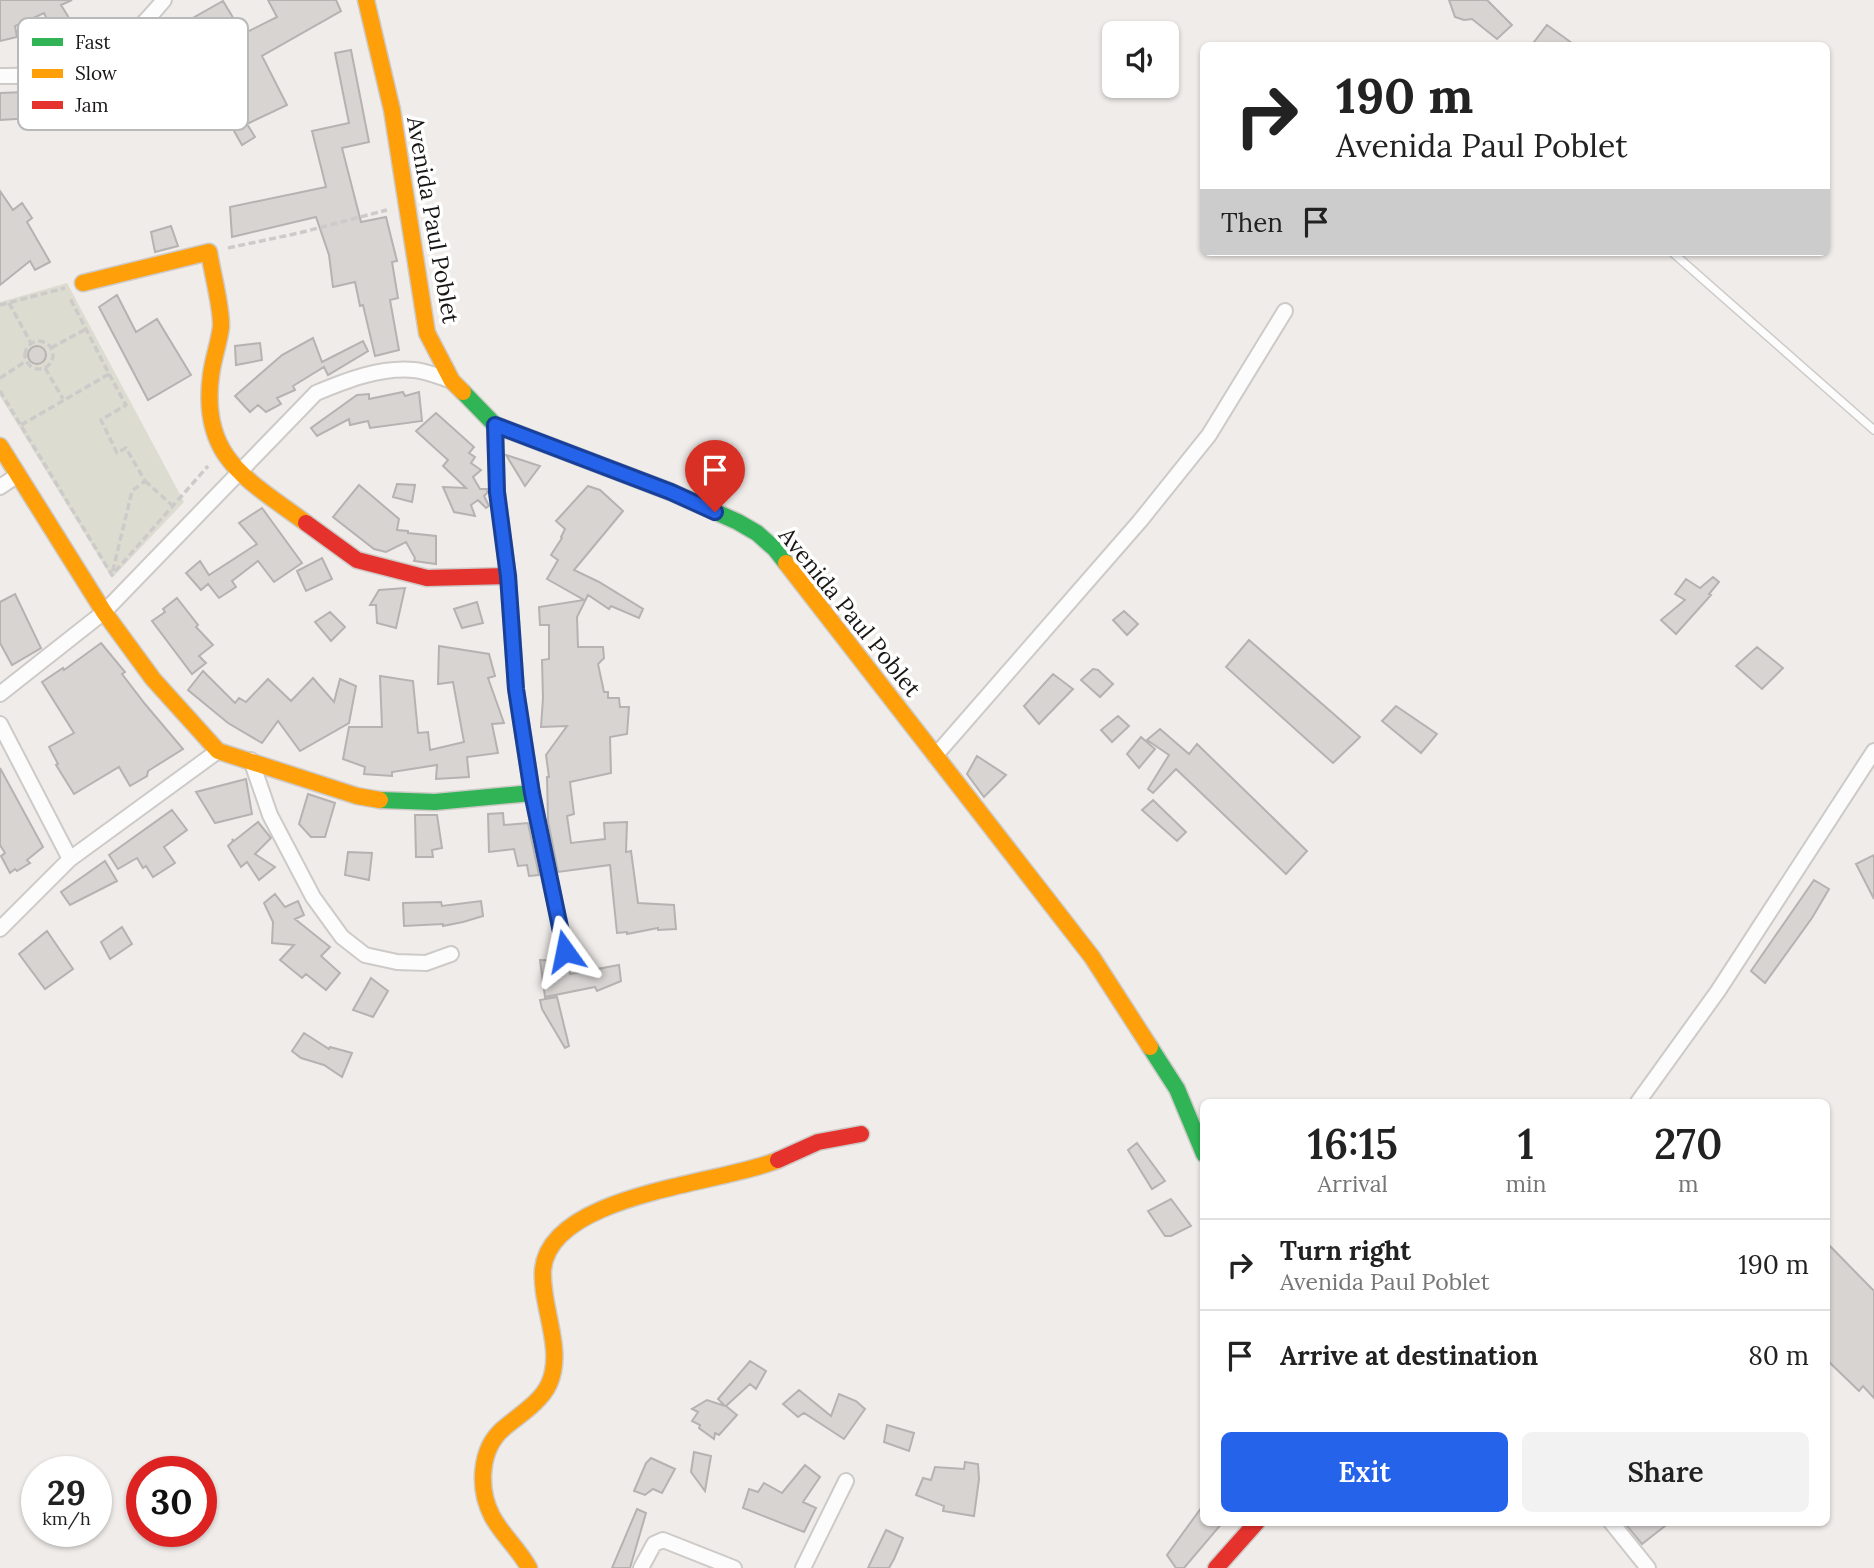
<!DOCTYPE html>
<html lang="en">
<head>
<meta charset="utf-8">
<style>
	:root { --surface:#fff; --page:#f2f2f2; --text:#222; --muted:#767676; --line:#e0e0e0; --accent:#2563eb }
	body { margin:0; font-family:Lora,serif; background:var(--page); color:var(--text); height:100vh; display:flex; flex-direction:column; font-size:26px; white-space:nowrap }
	* { box-sizing:border-box; margin:0 }
	p { font-size:23px; color:var(--muted) }
	.icon { flex:none; width:38px; height:38px; fill:none; stroke:currentColor; stroke-width:2; stroke-linecap:round; stroke-linejoin:round }
	.map { position:relative; flex:1; overflow:hidden }
	.drawer { position:absolute; left:1200px; top:1099px; width:630px; height:427px; display:flex; flex-direction:column; background:var(--surface); border-radius:10px; box-shadow:0 2px 5px #0004 }
	.drawer>* { flex:none }
	.banner { position:absolute; left:1200px; top:42px; width:630px; height:214px; border-radius:10px; box-shadow:0 2px 5px #0004; background:#fff; color:var(--text); overflow:hidden }
	.buttons { position:absolute; left:1102px; top:21px; display:grid; gap:14px }
	.buttons a { display:grid; place-items:center; width:77px; height:77px; border-radius:10px; background:var(--surface); box-shadow:0 2px 5px #0004; font-size:35px }
	.speed { position:absolute; left:21px; top:1456px; display:flex; gap:14px; font-size:35px; font-weight:700; text-align:center }
	.speed>* { display:grid; place-content:center; width:91px; height:91px; border-radius:50%; background:var(--surface); box-shadow:0 2px 5px #0004; line-height:1 }
	.speed small { font-size:18px; font-weight:400 }
	.speed .limit { border:10px solid #d22; background:#fff; color:#111 }
	.pin { position:absolute; display:grid; place-items:center; width:60px; height:60px; color:#fff; margin:-72px -30px; border-radius:50% 50% 50% 0; rotate:-45deg; box-shadow:0 0 7px #0007 }
	.pin .icon { rotate:45deg }
	.me { position:absolute; width:77px; margin:-38px; rotate:348deg; stroke-linejoin:round; filter:drop-shadow(0 0 5px #0008) }
	.turn { display:flex; align-items:center; gap:24px; height:147px; padding:0 21px; font-size:32px }
	.turn .icon { width:91px; height:91px; stroke-width:2.5 }
	.turn b { display:block; font-size:49px; line-height:60px }
	.then { display:flex; align-items:center; height:66px; padding:0 21px; background:#0003; gap:14px; font-size:26px }
	.eta { display:flex; justify-content:space-evenly; align-items:center; height:119px; text-align:center }
	.eta b { font-size:42px; font-weight:600; line-height:49px }
	.button { display:flex; gap:14px; margin-top:auto; padding:14px 21px }
	.button a { flex:1; height:80px; border-radius:10px; background:var(--accent); color:#fff; font-size:28px; font-weight:600; line-height:80px; text-align:center }
	.button a+a { background:var(--page); color:var(--text) }
	ul { padding:0; list-style:none }
	li { display:flex; align-items:center; gap:21px; height:91px; padding:0 21px; border-top:2px solid var(--line) }
	li div { flex:1 }
	li b { display:block; font-size:26px }
	li em { font-style:normal }
	.map>svg:first-child { display:block }
</style>
</head>
<body>
<div class="map">
<svg width="1874" height="1568" viewBox="0 0 1874 1568">
	<rect width="100%" height="100%" fill="#f0ecea"/>
	<path fill="#dcdcd0" d="M67 283 184 502 112 578 0 396V302Z"/>
	<path fill="#d7d4d2" stroke="#b5b2b1" stroke-width="2" d="M0 0H72L61 5 74 26 54 34 44 13 15 26 17 37 0 41Z
		M268 0H336L341 11 262 56 287 105 247 124 255 137 242 145 203 76 159 98 149 77 155 74 145 57 164 42 161 36 223 1 243 34 277 17Z
		M1449 0H1487L1512 25 1497 39 1472 19 1464 20 1455 17Z
		M1547 25 1576 46H1531Z
		M351 50 369 142 342 148 361 222 386 217 397 261 392 262 398 298 390 300 399 350 375 356 363 305 360 306 355 282 333 287 329 255 316 217 232 237 230 207 326 187 312 131 349 123 335 53Z
		M76 90 80 115 0 120V93Z
		M0 191 13 210 22 203 32 218 27 222 50 262 35 270 30 261 0 285Z
		M171 226 178 246 155 252 151 232Z
		M117 295 136 332 157 319 191 375 148 400 99 307Z
		M313 338 322 362 363 341 368 351 328 375 324 367 293 386 295 390 277 398 281 404 266 412 258 405 250 412 235 396 282 355Z
		M260 343 262 360 236 365 235 346Z
		M28 355a9 9 0 1 1 18 0a9 9 0 1 1-18 0Z
		M403 392 405 396 419 392 422 421 370 428 368 421 350 425 349 419 317 436 311 428 357 395 369 394V399Z
		M436 413 474 447 469 453 475 457 471 463 481 470 473 477 480 489H487V493L484 496 489 506 486 508 478 500 471 505 475 516 454 512 443 487 466 488 443 466 448 460 416 431Z
		M506 455 540 466 525 486Z
		M397 484 415 485 412 502 393 497Z
		M359 485 399 519 397 530 408 531V533L436 536V564L414 561 415 558 406 542 386 552 374 549 333 517Z
		M588 486 600 490 623 511 574 570 599 582 643 609 639 618 611 606 609 609 588 595 577 617 578 647H603L604 658 598 664 604 692H608V698H619L620 707H629L627 734 610 737 611 773 570 782 574 814 567 816 571 843 605 839 604 823 627 822 626 852 631 851 638 903 674 905 676 929 658 930V928L627 934V932L617 933 610 865 558 872 548 821 547 777H549L546 755 567 726 541 727 543 698 542 660 549 659V625H540L539 607 584 600 547 579 558 560 551 555 562 538 561 537 565 529 556 521Z
		M262 508 302 563 274 582 258 561 232 581 236 587 219 598 208 584 201 590 186 573 200 561 209 575 257 544 239 523Z
		M322 558 332 579 306 591 297 571Z
		M1713 577 1719 582 1709 594 1711 595 1676 634 1661 620 1685 600 1675 594 1686 579 1700 588Z
		M405 588 396 628 377 623 376 605H370L379 590Z
		M15 594 41 648 12 665 0 643V602Z
		M177 598 198 625 196 627 213 645 199 656 206 663 192 674 152 621 165 612 163 609Z
		M477 602 483 623 462 628 454 609Z
		M1124 611 1138 624 1127 635 1113 620Z
		M330 612 345 627 331 641 315 622Z
		M1249 640 1360 737 1333 763 1226 667Z
		M101 643 125 672 122 674 145 704 183 749 148 771 147 776 130 786 119 767 74 794 56 765 58 764 49 747 74 733 42 682 63 668 64 670Z
		M439 646 489 654 495 676 488 678 504 723 492 724 498 753 467 757 469 777 436 779 437 765 392 772V776L364 774 365 767 343 759 349 727H382L380 676 413 681 418 733 428 732 430 750 464 742 453 682 438 684Z
		M1757 647 1783 668 1762 689 1736 666Z
		M1093 669 1098 670 1113 684 1100 697 1081 680Z
		M203 671 235 703 239 698 246 702 268 679 291 701 313 678 334 702 340 679 356 686 349 723 300 751 278 721 262 743 228 723 188 690Z
		M1053 674 1073 689 1039 724 1024 706Z
		M1396 706 1437 734 1421 753 1382 721Z
		M1118 716 1129 726 1112 742 1101 730Z
		M1160 729 1189 754 1197 744 1307 851 1286 874 1176 769 1153 793 1148 789 1169 755 1147 740Z
		M1141 737 1155 749 1139 768 1127 754Z
		M977 756 1006 775 984 797 967 774Z
		M0 768 43 847 27 860 30 863 17 871 15 869 10 873 1 856 5 853 0 845Z
		M246 779 252 814 215 823 196 792Z
		M308 794 335 803 325 837H311L299 824Z
		M1153 800 1186 832 1177 841 1142 810Z
		M172 810 187 830 164 847 175 863 153 877 146 866 143 868 137 858 118 869 109 855Z
		M503 813 504 825 528 823 539 875 529 876 527 865 518 866 514 849 489 852 488 814Z
		M415 815H437L442 848 432 850 433 857H416Z
		M258 822 271 838 255 854 275 867 259 880 247 862 241 867 228 846 233 841 232 839 234 841Z
		M348 852 372 853 369 880 345 875Z
		M1874 855V899L1856 864Z
		M105 861 117 881 70 905 61 892Z
		M1814 880 1829 889 1812 918 1765 983 1751 971Z
		M275 894 285 907 298 901 304 915 295 919 330 947 321 956 340 973 326 990 306 974 302 978 280 960 294 945 272 943 273 922 264 903Z
		M481 901 483 916 463 922 443 926V924L404 926 403 903 441 902 442 906Z
		M122 927 132 944 110 959 101 942Z
		M47 931 73 969 45 989 19 954Z
		M540 960 568 961 570 974 619 965 621 981 597 991 595 987 545 997Z
		M371 978 388 991 373 1017 353 1010Z
		M557 997 569 1046 565 1048 542 1009 540 1000Z
		M304 1033 329 1049 330 1047 352 1053 342 1077 324 1065 301 1058 292 1051Z
		M1137 1143 1165 1181 1152 1189 1128 1150Z
		M1171 1199 1191 1226 1171 1236H1165L1148 1211Z
		M1827 1243 1874 1291V1398L1863 1386 1859 1391 1827 1360Z
		M750 1361 766 1371 756 1389 750 1384 726 1406 737 1415 719 1435 715 1433 714 1439 699 1428 700 1425 692 1421 698 1412 692 1409 707 1400 725 1406 718 1399Z
		M799 1390 831 1416 839 1394 856 1401 865 1409 844 1439 804 1413 798 1417 783 1404Z
		M887 1425 914 1433 909 1451 884 1442Z
		M694 1452 711 1456 705 1491 691 1472Z
		M651 1458 675 1469 662 1493 653 1489 645 1495 634 1491 646 1463Z
		M965 1462 978 1464 979 1479 974 1516 943 1511 944 1506 916 1495 923 1478 931 1480 935 1467 964 1469Z
		M805 1465 820 1477 803 1502 816 1508 804 1532 743 1508 749 1489 758 1492 764 1483 782 1493Z
		M1204 1504V1522H1223L1184 1568H1176L1167 1555Z
		M637 1509 646 1513 630 1568H612Z
		M1624 1522H1670L1642 1544Z
		M886 1530 903 1538 894 1559 889 1568H868Z"/>
	<g fill="none" stroke-linecap="round" stroke-linejoin="round">
		<g stroke="#cdcac8" stroke-width="10">
			<path id="lane" d="M1672 252 1874 430"/>
		</g>
		<g stroke="#cdcac8" stroke-width="18">
			<path id="street" d="M0 76C81 77 112 62 164 0
				M495 425 497 492 508 576 516 689 532 793 565 951
				M0 487 18 475
				M0 694 104 612 316 393C347 380 380 367 414 370 427 371 440 377 452 381
				M0 724 70 859
				M935 756 1140 521 1209 435 1285 311
				M251 760 270 815 313 897 342 937 365 955 397 962 426 963 451 954
				M0 929 70 859 218 751
				M1638 1102 1718 991 1874 751
				M1611 1522 1648 1568
				M641 1568 654 1544 663 1540 734 1568
				M803 1568 846 1481"/>
		</g>
		<g stroke="#cdcac8" stroke-width="19">
			<path id="fast" d="M463 392 495 425 671 492 738 522 757 533 775 549 786 563
				M380 800 435 802 532 793
				M1150 1047 1177 1089 1204 1154"/>
		</g>
		<g stroke="#cdcac8" stroke-width="19">
			<path id="slow" d="M366 0 392 110 427 333 452 381 463 392
				M83 283 209 252C212 272 222 308 221 327 219 343 213 359 211 375 200 458 247 479 306 523
				M0 446 104 612 153 679 218 751 357 796 380 800
				M786 563 1092 957 1150 1047
				M529 1568C519 1549 502 1535 492 1516 478 1489 479 1449 504 1428 518 1416 541 1402 549 1384 565 1349 540 1306 543 1269 551 1193 722 1184 778 1160"/>
		</g>
		<g stroke="#cdcac8" stroke-width="19">
			<path id="jam" d="M306 523 357 560 427 578 508 576
				M778 1160 818 1142 861 1134
				M1216 1568 1257 1522"/>
		</g>
		<path stroke="#cccbca" stroke-width="3.5" stroke-dasharray="7 3.5" stroke-linecap="butt" d="M228 248 299 233 387 210
			M9 303 31 343
			M0 305 65 288
			M25 355a14 14 0 1 1 28 0a14 14 0 1 1-28 0Z
			M51 348 86 329
			M45 368 63 399
			M109 374 126 405 101 420 117 453 126 448 145 481 132 491 112 574
			M0 378 26 361
			M0 391 112 575 208 466
			M21 425 109 374 70 298
			M145 481 173 506"/>
		<use href="#lane" stroke="#fdfcfc" stroke-width="7"/>
		<use href="#street" stroke="#fdfcfc" stroke-width="14"/>
		<use href="#fast" stroke="#30b455" stroke-width="16"/>
		<use href="#slow" stroke="#ff9f0a" stroke-width="16"/>
		<use href="#jam" stroke="#e5322d" stroke-width="16"/>
	</g>
	<g fill="none" stroke-linecap="round" stroke-linejoin="round">
		<g stroke="#184099" stroke-width="18">
			<path id="route" d="M565 951 532 793 516 689 508 576 497 492 495 425 671 492 715 512"/>
		</g>
		<use href="#route" stroke="#2563eb" stroke-width="12"/>
	</g>
	<g text-anchor="middle" stroke-width="7" stroke-linejoin="round" paint-order="stroke">
		<g font-size="23" fill="#191716" stroke="#fff">
			<text transform="translate(433 220) rotate(80)" y="8">Avenida Paul Poblet</text>
			<text transform="translate(850 612) rotate(51)" y="8">Avenida Paul Poblet</text>
		</g>
	</g>
	<rect x="18" y="18" width="230" height="112" rx="10" fill="#fff" stroke="#bab9b9" stroke-width="2"/>
	<rect x="32" y="38" width="31" height="8" fill="#30b455"/>
	<rect x="32" y="69" width="31" height="9" fill="#ff9f0a"/>
	<rect x="32" y="101" width="31" height="8" fill="#e5322d"/>
	<g font-size="19" fill="#191716">
		<text x="75" y="49">Fast</text>
		<text x="75" y="80">Slow</text>
		<text x="75" y="112">Jam</text>
	</g>
</svg>
<div class="buttons">
<a><svg class="icon" aria-label="sound" viewBox="0 0 24 24"><path d="M4 9h4l5-4v14l-5-4H4zM17 9q2 3 0 6"/></svg></a>
</div>
<div class="speed"><div>29<small>km/h</small></div><div class="limit">30</div></div>
<div class="pin" style="left:715px;top:512px;background:#d93025"><svg class="icon" aria-label="arrive" viewBox="0 0 24 24"><path d="M6 21V4h12l-3 4 3 4H6"/></svg></div>
<svg class="me" style="left:565px;top:951px" viewBox="-20 -20 40 40"><path d="M0-17L14 15 0 8-14 15z" fill="#2563eb" stroke="#fff" stroke-width="4"/></svg>
<div class="banner">
<div class="turn"><svg class="icon" aria-label="right" viewBox="0 0 24 24"><path d="M7 20v-9h11M14 6l5 5-5 5"/></svg><div><b>190 m</b>Avenida Paul Poblet</div></div>
<div class="then">Then<svg class="icon" aria-label="arrive" viewBox="0 0 24 24"><path d="M6 21V4h12l-3 4 3 4H6"/></svg></div>
</div>
<section class="drawer">
<div class="eta">
<div><b>16:15</b><p>Arrival</p></div>
<div><b>1</b><p>min</p></div>
<div><b>270</b><p>m</p></div>
</div>
<ul>
<li><svg class="icon" aria-label="right" viewBox="0 0 24 24"><path d="M7 20v-9h11M14 6l5 5-5 5"/></svg><div><b>Turn right</b><p>Avenida Paul Poblet</p></div><em>190 m</em></li>
<li><svg class="icon" aria-label="arrive" viewBox="0 0 24 24"><path d="M6 21V4h12l-3 4 3 4H6"/></svg><div><b>Arrive at destination</b></div><em>80 m</em></li>
</ul>
<div class="button"><a>Exit</a><a>Share</a></div>
</section>
</div>
</body>
</html>
